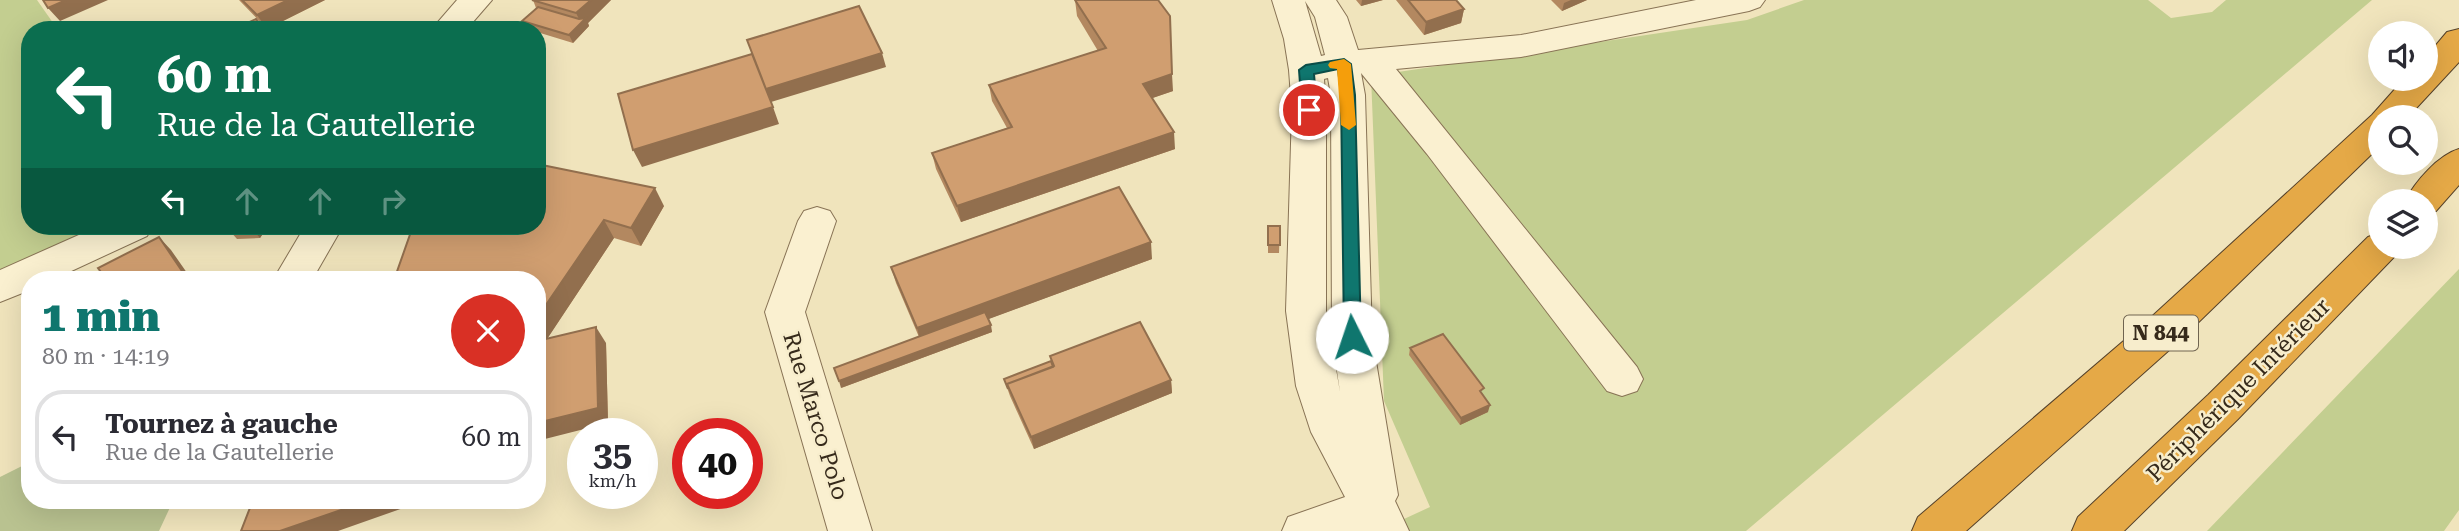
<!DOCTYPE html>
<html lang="fr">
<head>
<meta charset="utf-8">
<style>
	:root { --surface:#fff; --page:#f7f7f7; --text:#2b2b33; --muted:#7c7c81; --line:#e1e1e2; --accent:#0f766e }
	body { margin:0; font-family:"Roboto Serif",serif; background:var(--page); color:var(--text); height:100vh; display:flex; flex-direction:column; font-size:26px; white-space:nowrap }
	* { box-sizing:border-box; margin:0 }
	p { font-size:23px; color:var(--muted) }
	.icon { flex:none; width:38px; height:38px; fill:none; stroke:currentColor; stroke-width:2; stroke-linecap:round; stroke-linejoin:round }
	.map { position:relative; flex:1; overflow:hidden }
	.panel { position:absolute; left:21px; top:271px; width:525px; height:238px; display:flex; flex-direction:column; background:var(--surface); border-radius:28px; box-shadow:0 7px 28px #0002 }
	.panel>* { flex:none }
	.hud { position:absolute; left:21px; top:21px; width:525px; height:214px; border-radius:28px; box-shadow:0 7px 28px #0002; background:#0b6e4f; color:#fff; overflow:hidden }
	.controls { position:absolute; left:2368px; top:21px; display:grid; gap:14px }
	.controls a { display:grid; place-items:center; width:70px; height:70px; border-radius:50%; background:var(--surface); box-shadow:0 7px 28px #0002; font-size:35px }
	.speed { position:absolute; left:567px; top:418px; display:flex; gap:14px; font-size:35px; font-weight:700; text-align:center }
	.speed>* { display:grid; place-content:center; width:91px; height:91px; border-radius:50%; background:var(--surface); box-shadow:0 7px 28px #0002; line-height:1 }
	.speed small { font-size:18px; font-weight:400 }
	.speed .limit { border:10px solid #d22; background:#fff; color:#111 }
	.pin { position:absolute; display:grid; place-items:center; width:60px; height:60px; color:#fff; margin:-30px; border:4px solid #fff; border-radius:50%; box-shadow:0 2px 7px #0007 }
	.me { position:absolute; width:77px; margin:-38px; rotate:356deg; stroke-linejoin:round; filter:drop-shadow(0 0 5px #0008) }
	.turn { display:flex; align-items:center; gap:24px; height:147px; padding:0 21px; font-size:32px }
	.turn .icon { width:91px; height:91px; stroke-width:2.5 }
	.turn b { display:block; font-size:49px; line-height:60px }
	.lanes { display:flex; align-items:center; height:66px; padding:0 21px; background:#0003; justify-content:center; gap:35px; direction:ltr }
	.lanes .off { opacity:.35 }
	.round { display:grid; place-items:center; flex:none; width:74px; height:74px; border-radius:37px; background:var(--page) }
	.head { display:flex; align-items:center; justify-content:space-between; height:119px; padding:0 21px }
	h1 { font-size:42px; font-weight:800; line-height:52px; color:var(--accent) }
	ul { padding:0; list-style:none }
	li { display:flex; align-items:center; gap:21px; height:94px; margin:0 14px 10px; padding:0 7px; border:4px solid var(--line); border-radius:28px }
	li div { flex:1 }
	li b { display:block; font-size:26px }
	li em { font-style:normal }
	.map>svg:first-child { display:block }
</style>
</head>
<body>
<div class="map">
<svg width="2459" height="531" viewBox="0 0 2459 531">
	<rect width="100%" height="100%" fill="#f0e4bc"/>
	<path fill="#c3ce90" d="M0 0H37L58 30H30V226H105L0 276Z
		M1804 0H2148L2171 18 2212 12 2226 0H2372L1746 531H1378L1430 507 1384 401 1371 76 1747 20Z
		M2459 269V510L2444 531H2207Z"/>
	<path fill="#b9c290" d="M30 462V500L173 501 159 531H0V477Z"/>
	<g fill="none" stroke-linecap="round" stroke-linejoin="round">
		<g stroke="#887355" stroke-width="2">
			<path id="minor" d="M457 0H492L466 30H431Z
				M1272 0H1336L1347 17 1358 50 1521 35 1696 0H1765L1760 7 1749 11 1521 57 1396 69 1637 367 1643 379 1637 391 1622 396 1607 391 1427 154 1361 73 1365 95 1372 337 1398 495 1395 501 1409 531H1282L1288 517 1345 497 1311 432 1296 386 1286 311 1292 110 1289 70 1284 39ZM1305 1 1315 17 1325 55 1321 56ZM1328 78 1331 95 1332 337 1340 392 1326 311V110L1324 79Z
				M817 207 830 211 836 221 805 312 872 531H828L765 312 798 221 804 211Z
				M99 226H153L147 236 52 280H30V290L0 302V270Z
				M305 226H343L312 280H273Z"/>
		</g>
		<g stroke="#55412a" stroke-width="2">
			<path id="highway" d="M2459 29V62L2408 117H2380V146L2176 344 1966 531H1912L1918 517 2147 321 2372 115 2404 79H2426V57L2447 32Z
				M2459 149V185L2436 211 2426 214V201H2405C2415 182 2438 155 2459 149Z
				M2380 233V247H2400L2394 257 2238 419 2124 531H2072L2078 517 2208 395 2368 237Z"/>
		</g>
		<use href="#minor" fill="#faf0d0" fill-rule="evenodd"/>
		<use href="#highway" fill="#e5a947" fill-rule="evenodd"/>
	</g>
	<path fill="#b38860" d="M239 0H325L267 29Z
		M533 0H611L588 23 589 26 573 43 537 32V30L526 29 522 21 536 8Z
		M1075 0 1173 91 1152 98 1175 149 961 222 936 169 932 153 1007 128 992 101 989 85 1098 51 1077 16Z
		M1356 0H1383L1361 6Z
		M1396 0H1456L1464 9 1461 23 1424 35Z
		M1551 0H1587L1562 11Z
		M664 206 641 246 614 238 547 339 606 343 608 423 413 226Z
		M268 226 260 238 237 239 230 231Z
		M1268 226H1280L1279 253H1268Z
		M1152 259 988 319 992 332 841 388 919 337 896 283 891 267Z
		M1410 348 1483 394 1488 412 1460 425 1409 355Z
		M1050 356 1171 380 1172 393 1034 449 1010 396 1004 379 1051 361Z"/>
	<path fill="#926f4e" d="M66 0H108L60 21 48 8Z
		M288 0H325L267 29 257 15Z
		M591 0H611L588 23 589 26 573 43 569 35 581 23 576 13Z
		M1362 0H1383L1361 6Z
		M1571 0H1587L1562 11 1564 3Z
		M1464 9 1461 23 1424 35 1426 22Z
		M882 53 886 67 771 102 766 89Z
		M1172 74 1173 91 1144 101 1143 84Z
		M773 107 779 124 642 167 633 150Z
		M1174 132 1175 149 961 222 957 206Z
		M655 188 664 206 641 246 631 228Z
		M604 220 614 238 545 342 537 344V318Z
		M257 226H268L260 238 254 231Z
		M159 237 171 250 192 280H188Z
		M1151 242 1152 259 921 344 917 328Z
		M991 325 992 332 841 388 839 381Z
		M596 327 606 343 608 423 537 441V423Z
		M1171 380 1172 393 1034 449 1031 437Z
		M1490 405 1488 412 1460 425 1461 418Z
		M370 500H426L338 531H280Z"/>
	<path fill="#d09e70" stroke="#926f4e" stroke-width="2" d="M43 0H66L48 8Z
		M242 0H288L257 15Z
		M532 0H591L576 13Z
		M1075 0H1158L1170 16 1172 74 1143 84 1174 132 957 206 932 153 1012 127 989 85 1106 48Z
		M1408 0H1456L1464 9 1426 22Z
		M859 6 882 53 766 89 747 40Z
		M538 7 579 19 586 18 569 35 522 21Z
		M256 19 265 30H232Z
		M752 54 773 107 633 150 618 94Z
		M537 164 655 188 631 228 604 220 537 318V280H394L413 226H537Z
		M1119 187 1151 242 917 328 891 267Z
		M233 226H257L254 231H230Z
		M1268 226H1280V245H1268Z
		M159 237 188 280H107L98 268Z
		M985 312 991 325 839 381 834 368Z
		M1140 322 1171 380 1031 437 1007 384 1054 366 1050 356Z
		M596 327 598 408 537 423V341Z
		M1443 334 1484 388 1480 391 1490 405 1461 418 1410 348Z
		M1051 361 1053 367 1007 384 1008 389 1004 379Z
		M253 500H370L280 531H241Z"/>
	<path fill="#0f766e" stroke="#0a4d48" stroke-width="2" d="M1344 59 1351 64 1355 95 1361 337 1358 342H1347L1344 337 1341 95 1338 69 1314 74 1317 110 1309 115 1302 110 1299 70 1306 65Z"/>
	<path fill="#f59e0b" d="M1344 59 1351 64 1356 125 1349 130 1341 125 1337 69 1330 68 1328 65 1330 62Z"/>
	<g text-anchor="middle" stroke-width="5" stroke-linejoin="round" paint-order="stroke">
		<rect fill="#f7edcc" stroke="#706450" stroke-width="2" x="2124" y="315.5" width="74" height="35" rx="5"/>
		<g font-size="21" font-weight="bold" fill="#362a1b">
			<text x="2161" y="340">N 844</text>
		</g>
		<g font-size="23" fill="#362a1b" stroke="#f7edcc">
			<text transform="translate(2238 390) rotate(-45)" y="8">Périphérique Intérieur</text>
			<text transform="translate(816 416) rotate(73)" y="8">Rue Marco Polo</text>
		</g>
	</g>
</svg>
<div class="controls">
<a><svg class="icon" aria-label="sound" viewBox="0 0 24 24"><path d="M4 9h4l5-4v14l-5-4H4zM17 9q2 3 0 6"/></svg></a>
<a><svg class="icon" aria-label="search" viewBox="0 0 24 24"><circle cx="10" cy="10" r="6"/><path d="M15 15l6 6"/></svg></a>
<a><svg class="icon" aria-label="layers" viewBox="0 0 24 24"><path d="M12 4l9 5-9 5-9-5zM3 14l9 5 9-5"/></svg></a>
</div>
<div class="speed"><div>35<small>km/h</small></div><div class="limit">40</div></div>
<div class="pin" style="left:1309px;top:110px;background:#d93025"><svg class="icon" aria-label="arrive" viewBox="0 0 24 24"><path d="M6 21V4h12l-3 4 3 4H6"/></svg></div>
<svg class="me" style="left:1352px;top:337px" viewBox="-20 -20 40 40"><circle r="19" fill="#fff"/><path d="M0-13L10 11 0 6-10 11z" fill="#0f766e"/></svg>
<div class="hud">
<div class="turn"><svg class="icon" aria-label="left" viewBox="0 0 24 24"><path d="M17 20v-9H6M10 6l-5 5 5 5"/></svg><div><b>60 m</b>Rue de la Gautellerie</div></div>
<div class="lanes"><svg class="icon" aria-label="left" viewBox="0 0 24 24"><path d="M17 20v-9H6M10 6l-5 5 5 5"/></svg><svg class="icon off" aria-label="ahead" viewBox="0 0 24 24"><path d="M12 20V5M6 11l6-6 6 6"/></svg><svg class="icon off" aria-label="ahead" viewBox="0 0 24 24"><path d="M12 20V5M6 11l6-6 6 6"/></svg><svg class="icon off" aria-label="right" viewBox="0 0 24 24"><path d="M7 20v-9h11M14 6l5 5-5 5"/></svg></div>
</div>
<section class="panel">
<div class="head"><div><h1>1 min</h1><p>80 m · 14:19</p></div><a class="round" style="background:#d93025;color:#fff"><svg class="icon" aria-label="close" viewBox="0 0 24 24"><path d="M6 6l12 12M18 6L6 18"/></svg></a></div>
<ul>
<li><svg class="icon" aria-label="left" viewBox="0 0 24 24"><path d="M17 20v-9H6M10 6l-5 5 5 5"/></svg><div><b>Tournez à gauche</b><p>Rue de la Gautellerie</p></div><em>60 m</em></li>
</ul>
</section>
</div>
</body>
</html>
